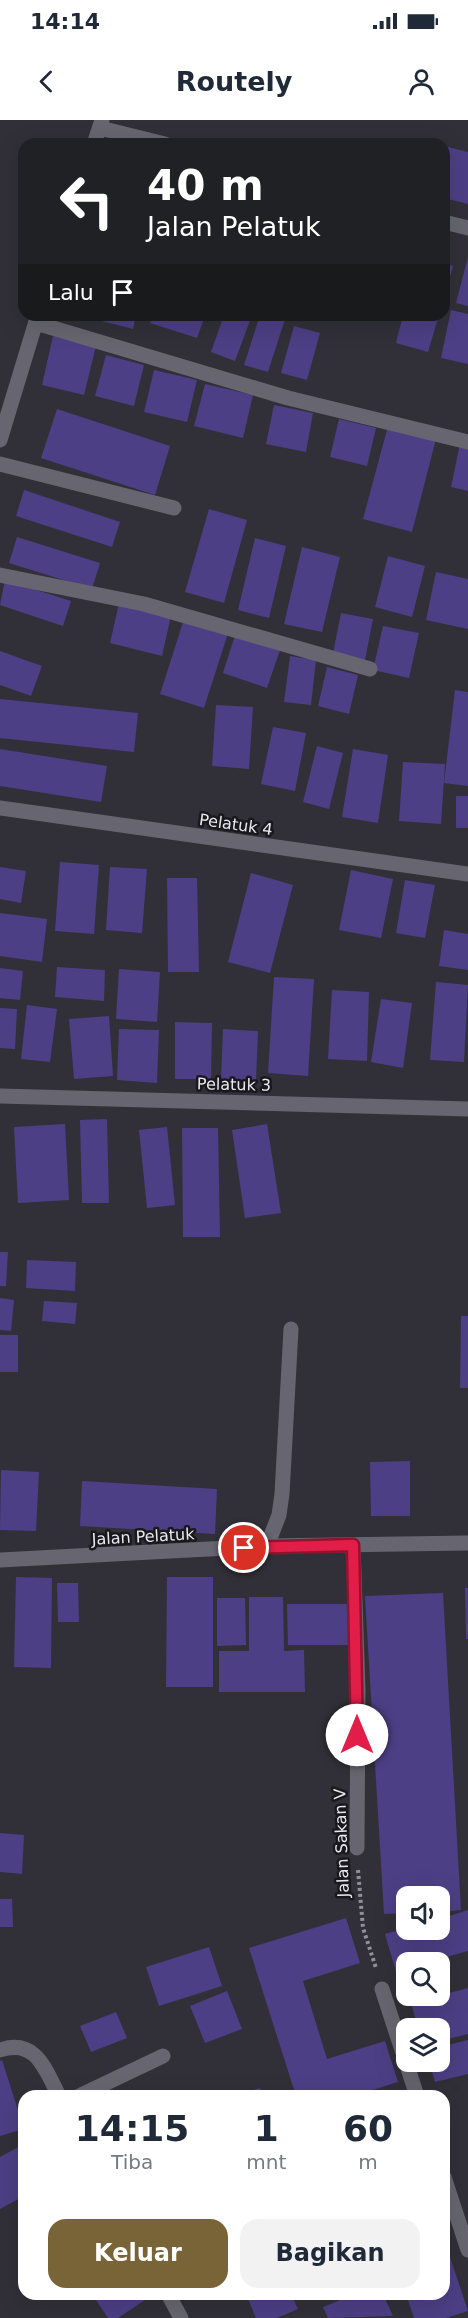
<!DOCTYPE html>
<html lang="id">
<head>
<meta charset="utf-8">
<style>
	:root { --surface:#fff; --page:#f2f2f3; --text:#1f2937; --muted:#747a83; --accent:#796437 }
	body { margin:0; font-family:"DejaVu Sans",sans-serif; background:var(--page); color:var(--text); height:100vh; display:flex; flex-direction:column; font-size:22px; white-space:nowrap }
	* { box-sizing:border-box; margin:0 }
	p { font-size:20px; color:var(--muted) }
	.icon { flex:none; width:33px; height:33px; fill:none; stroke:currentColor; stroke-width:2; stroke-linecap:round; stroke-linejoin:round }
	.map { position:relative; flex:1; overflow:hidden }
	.side { position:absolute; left:18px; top:1970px; width:432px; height:210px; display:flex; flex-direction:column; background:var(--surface); border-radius:18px; box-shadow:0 6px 24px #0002 }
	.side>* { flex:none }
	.hud { position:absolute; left:18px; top:18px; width:432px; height:183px; border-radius:18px; box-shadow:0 6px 24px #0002; background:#202124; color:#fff; overflow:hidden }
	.controls { position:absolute; left:396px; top:1766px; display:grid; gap:12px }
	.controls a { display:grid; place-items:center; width:54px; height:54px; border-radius:12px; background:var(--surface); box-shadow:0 6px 24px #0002; font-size:30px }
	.pin { position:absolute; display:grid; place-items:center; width:51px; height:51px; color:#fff; margin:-26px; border:3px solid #fff; border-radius:50%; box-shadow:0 2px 6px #0007 }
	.me { position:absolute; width:66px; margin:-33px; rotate:0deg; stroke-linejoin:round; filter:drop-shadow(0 0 4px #0008) }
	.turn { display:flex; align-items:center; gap:21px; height:126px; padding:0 30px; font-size:27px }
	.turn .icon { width:78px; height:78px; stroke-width:2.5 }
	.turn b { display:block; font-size:42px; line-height:51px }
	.then { display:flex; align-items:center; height:57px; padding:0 30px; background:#0003; gap:12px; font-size:22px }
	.eta { display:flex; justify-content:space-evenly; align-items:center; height:102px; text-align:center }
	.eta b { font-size:36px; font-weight:600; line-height:42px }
	.primary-button { display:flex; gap:12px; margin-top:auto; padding:12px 30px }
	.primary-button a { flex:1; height:69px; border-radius:18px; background:var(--accent); color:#fff; font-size:24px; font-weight:600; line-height:69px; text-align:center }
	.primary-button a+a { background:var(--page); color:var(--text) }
	.status { display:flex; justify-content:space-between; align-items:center; height:42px; padding:0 30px; background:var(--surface); direction:ltr }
	.status svg { height:16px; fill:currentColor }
	header { display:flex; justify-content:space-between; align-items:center; height:78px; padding:0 30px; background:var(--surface); font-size:27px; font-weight:600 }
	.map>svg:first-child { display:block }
</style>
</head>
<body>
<div class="status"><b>14:14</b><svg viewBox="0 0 49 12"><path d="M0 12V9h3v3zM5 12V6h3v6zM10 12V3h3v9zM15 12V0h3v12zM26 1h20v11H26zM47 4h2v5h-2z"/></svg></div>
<header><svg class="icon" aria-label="back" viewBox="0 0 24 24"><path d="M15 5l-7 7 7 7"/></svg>Routely<svg class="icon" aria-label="person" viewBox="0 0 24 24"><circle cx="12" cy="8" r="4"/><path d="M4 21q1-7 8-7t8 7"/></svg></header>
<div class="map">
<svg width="468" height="2198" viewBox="0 0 468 2198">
	<rect width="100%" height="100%" fill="#313038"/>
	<path fill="#4c3f85" d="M444 26 468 32V84L444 78Z
		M468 137V186L456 183Z
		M444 143 453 146 445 174H444Z
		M451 190 468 194V244L441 238Z
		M95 195H136L133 209 94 199Z
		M153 195H202L205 196 197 218 150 203Z
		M224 195H252L235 241 211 232Z
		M260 195 285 199 268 252 244 245Z
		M403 195H439L428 232 396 223Z
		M294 206 320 213 307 260 281 253Z
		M53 216 96 226 84 275 42 265Z
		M106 235 144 245 134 286 95 276Z
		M154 250 197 260 187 302 144 292Z
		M205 264 253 275 243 318 194 306Z
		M274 285 313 293 306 332 266 324Z
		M57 289 170 326 155 375 41 338Z
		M339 299 376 308 367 346 330 337Z
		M388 306 436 319 412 412 363 399Z
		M460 324 468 326V371L451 367Z
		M24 370 120 402 112 427 16 396Z
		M209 389 247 400 224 483 185 472Z
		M17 417 100 443 92 469 9 443Z
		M255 418 286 426 269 498 238 490Z
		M302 427 340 437 322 512 284 504Z
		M388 436 425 446 412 497 375 487Z
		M436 452 468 459V509L426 500Z
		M5 460 71 481 63 506 0 485Z
		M119 483 171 496 162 536 110 523Z
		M341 493 373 499 365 540 333 533Z
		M185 496 229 510 204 588 160 574Z
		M383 506 419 513 409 558 373 550Z
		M235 515 280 530 267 568 223 553Z
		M0 531 42 546 31 576 0 565Z
		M290 536 316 540 311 585 284 582Z
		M327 547 358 555 349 594 318 586Z
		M455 570 468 572V666L444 663Z
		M0 579 138 593 134 632 0 618Z
		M216 585 253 587 249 649 212 646Z
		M273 607 306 613 295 671 261 664Z
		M317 626 343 633 329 689 303 682Z
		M0 629 107 646 101 682 0 666Z
		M353 629 388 635 378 703 342 697Z
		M403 642 445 644 441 704 399 701Z
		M456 676H468V708H456Z
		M60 742 99 745 94 814 55 811Z
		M0 747 26 751 21 783 0 779Z
		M110 747 147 749 142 813 106 810Z
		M351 750 393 759 381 818 339 810Z
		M251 753 293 765 270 853 228 842Z
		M167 758H197L199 852H168Z
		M405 760 435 765 425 818 396 813Z
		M0 793 47 799 42 842 0 836Z
		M444 810 468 814V850L439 846Z
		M57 847 105 850 104 881 55 877Z
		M0 848 23 851 20 880 0 878Z
		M119 849 160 852 157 902 116 899Z
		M274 857 314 859 308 956 268 953Z
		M436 862 468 865 464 942 430 940Z
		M332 870 369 872 367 941 328 939Z
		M381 879 412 883 403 948 371 942Z
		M27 885 57 889 50 942 21 939Z
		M0 888 17 889 15 929 0 928Z
		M109 896 113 956 74 959 69 899Z
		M175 902 212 903 211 959H175Z
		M119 909 159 910 157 963 117 960Z
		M223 909 258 911 256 961 221 959Z
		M107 999 109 1083H82L80 1000Z
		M65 1004 69 1080 18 1083 14 1007Z
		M267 1004 281 1093 245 1098 232 1010Z
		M167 1007 175 1085 147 1088 139 1010Z
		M182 1008H218L220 1117H183Z
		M0 1132H8L6 1166H0Z
		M27 1140 76 1142 75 1171 26 1168Z
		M0 1178 14 1180 11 1211 0 1210Z
		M44 1181 77 1183 75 1204 42 1201Z
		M461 1196H468V1268H460Z
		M0 1215H18V1252H0Z
		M410 1341V1396H371L370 1342Z
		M1 1350 39 1352 36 1411 0 1410Z
		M82 1361 217 1369 215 1414 80 1406Z
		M16 1457 52 1458 51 1548 14 1547Z
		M167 1457H213V1567H166Z
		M57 1463H78L79 1502H58Z
		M465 1468H468V1519H466Z
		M443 1473 461 1790 440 1792V1776H406V1793L384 1794 365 1476Z
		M249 1477H283L284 1531 304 1530 305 1572H219V1531H249Z
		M217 1478H245L246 1525 217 1526Z
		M287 1484H351L352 1525H288Z
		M0 1713 24 1715 22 1754 0 1752Z
		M0 1779H12L13 1807H0Z
		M468 1790V1831L429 1842H406V1849L396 1852 385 1814 406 1808 440 1809V1799Z
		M346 1798 360 1843 303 1861 327 1939 385 1921 398 1962 354 1976H296L249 1828Z
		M209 1827 222 1866 159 1886 146 1847Z
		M468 1868V1914L440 1921V1908H418L411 1883Z
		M227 1871 242 1909 205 1923 190 1886Z
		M116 1892 127 1918 91 1932 80 1906Z
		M468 1920V1954L435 1962 429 1941H440V1927Z
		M2 1940 24 2009 0 2016V1941Z
		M260 1968 263 1976H238V1975Z
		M24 2024V2076L0 2089V2037Z
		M444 2119 468 2191 446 2198H414L406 2174H444Z
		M92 2174H154L118 2198H108Z
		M246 2174H291L298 2189 277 2198H256Z
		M355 2174H383L393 2196 328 2198 323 2187Z"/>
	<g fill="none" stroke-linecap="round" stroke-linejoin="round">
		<path stroke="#919097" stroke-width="4" stroke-dasharray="3 3" stroke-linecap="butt" d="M358 1750 363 1808 376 1848"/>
		<path stroke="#676670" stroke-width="15" d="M100 8 165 24
			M94 24 102 0
			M444 102 468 108
			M36 203 288 278 468 322
			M0 320 38 195
			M0 344 174 388
			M0 455 144 484 370 549
			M0 688 468 754
			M0 976 468 989
			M353 1425 358 1570 357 1728
			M267 1426 279 1395 282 1374 291 1209
			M0 1440 267 1426 468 1423
			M382 1869 417 1976
			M0 1930C36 1918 45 1949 59 1976
			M79 1976 163 1936
			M444 2057 468 2130
			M168 2174 181 2198"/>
	</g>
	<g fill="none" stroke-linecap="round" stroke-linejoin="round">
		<g stroke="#92132f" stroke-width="15">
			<path id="route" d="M244 1428 353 1425 357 1615"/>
		</g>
		<use href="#route" stroke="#e11d48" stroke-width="10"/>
	</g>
	<g text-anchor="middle" stroke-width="5" stroke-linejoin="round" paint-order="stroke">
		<g font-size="16" fill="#e9e8ee" stroke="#19181c">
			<text transform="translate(236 704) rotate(8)" y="6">Pelatuk 4</text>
			<text transform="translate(234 964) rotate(1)" y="6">Pelatuk 3</text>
			<text transform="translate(143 1416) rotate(-3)" y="6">Jalan Pelatuk</text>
			<text transform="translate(341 1723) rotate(-92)" y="6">Jalan Sakan V</text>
		</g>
	</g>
</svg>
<div class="controls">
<a><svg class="icon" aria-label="sound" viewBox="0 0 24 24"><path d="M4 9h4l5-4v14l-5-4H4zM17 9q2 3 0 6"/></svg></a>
<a><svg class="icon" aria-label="search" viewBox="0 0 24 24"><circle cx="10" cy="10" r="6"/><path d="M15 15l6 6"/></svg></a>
<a><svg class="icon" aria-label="layers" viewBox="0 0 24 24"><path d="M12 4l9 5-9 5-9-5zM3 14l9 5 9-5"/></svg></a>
</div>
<div class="pin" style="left:244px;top:1428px;background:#d93025"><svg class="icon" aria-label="arrive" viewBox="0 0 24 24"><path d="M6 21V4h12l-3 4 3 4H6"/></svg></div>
<svg class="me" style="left:357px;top:1615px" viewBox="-20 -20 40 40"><circle r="19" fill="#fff"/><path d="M0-13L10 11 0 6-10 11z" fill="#e11d48"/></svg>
<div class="hud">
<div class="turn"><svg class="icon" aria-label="left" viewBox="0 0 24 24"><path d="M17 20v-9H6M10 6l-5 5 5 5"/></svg><div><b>40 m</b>Jalan Pelatuk</div></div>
<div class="then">Lalu<svg class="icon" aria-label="arrive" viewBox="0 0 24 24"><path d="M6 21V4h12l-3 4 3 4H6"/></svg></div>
</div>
<section class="side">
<div class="eta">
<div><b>14:15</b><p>Tiba</p></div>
<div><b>1</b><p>mnt</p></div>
<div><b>60</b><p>m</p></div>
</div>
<div class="primary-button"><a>Keluar</a><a>Bagikan</a></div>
</section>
</div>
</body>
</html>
